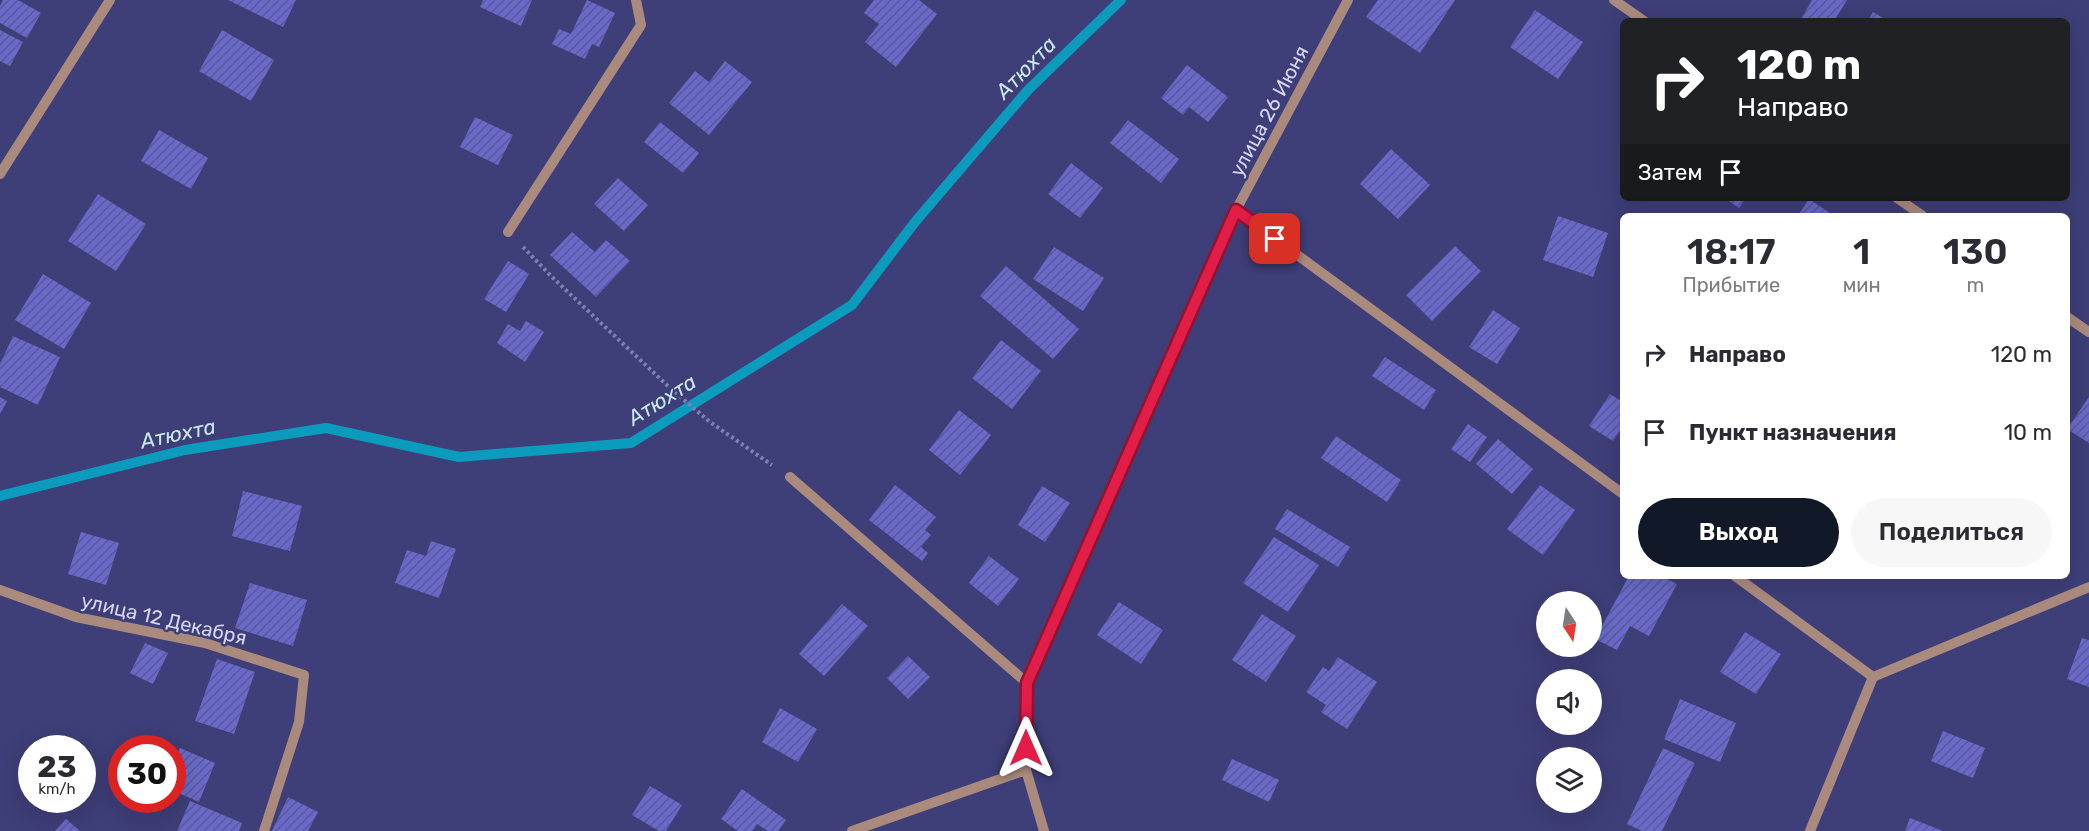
<!DOCTYPE html>
<html lang="ru">
<head>
<meta charset="utf-8">
<style>
	:root { --surface:#fff; --page:#f7f7f7; --text:#2b2b33; --muted:#7c7c81; --accent:#111827 }
	body { margin:0; font-family:Rubik,sans-serif; background:var(--page); color:var(--text); height:100vh; display:flex; flex-direction:column; font-size:22px; white-space:nowrap }
	* { box-sizing:border-box; margin:0 }
	p { font-size:20px; color:var(--muted) }
	.icon { flex:none; width:33px; height:33px; fill:none; stroke:currentColor; stroke-width:2; stroke-linecap:round; stroke-linejoin:round }
	.map { position:relative; flex:1; overflow:hidden }
	.sheet { position:absolute; left:1620px; top:213px; width:450px; height:366px; display:flex; flex-direction:column; background:var(--surface); border-radius:9px; box-shadow:0 6px 24px #0002 }
	.sheet>* { flex:none }
	.guide { position:absolute; left:1620px; top:18px; width:450px; height:183px; border-radius:9px; box-shadow:0 6px 24px #0002; background:#202124; color:#fff; overflow:hidden }
	.needle { width:39px; rotate:168deg }
	.buttons { position:absolute; left:1536px; top:591px; display:grid; gap:12px }
	.buttons a { display:grid; place-items:center; width:66px; height:66px; border-radius:50%; background:var(--surface); box-shadow:0 6px 24px #0002; font-size:30px }
	.speed { position:absolute; left:18px; top:735px; display:flex; gap:12px; font-size:30px; font-weight:700; text-align:center }
	.speed>* { display:grid; place-content:center; width:78px; height:78px; border-radius:50%; background:var(--surface); box-shadow:0 6px 24px #0002; line-height:1 }
	.speed small { font-size:15px; font-weight:400 }
	.speed .limit { border:9px solid #d22; background:#fff; color:#111 }
	.pin { position:absolute; display:grid; place-items:center; width:51px; height:51px; color:#fff; margin:-26px; border-radius:12px; box-shadow:0 3px 9px #0006 }
	.me { position:absolute; width:66px; margin:-33px; rotate:0deg; stroke-linejoin:round; filter:drop-shadow(0 0 4px #0008) }
	.turn { display:flex; align-items:center; gap:21px; height:126px; padding:0 18px; font-size:27px }
	.turn .icon { width:78px; height:78px; stroke-width:2.5 }
	.turn b { display:block; font-size:42px; line-height:51px }
	.then { display:flex; align-items:center; height:57px; padding:0 18px; background:#0003; gap:12px; font-size:22px }
	.eta { display:flex; justify-content:space-evenly; align-items:center; height:102px; text-align:center }
	.eta b { font-size:36px; font-weight:600; line-height:42px }
	.button { display:flex; gap:12px; margin-top:auto; padding:12px 18px }
	.button a { flex:1; height:69px; border-radius:36px; background:var(--accent); color:#fff; font-size:24px; font-weight:600; line-height:69px; text-align:center }
	.button a+a { background:var(--page); color:var(--text) }
	ul { padding:0; list-style:none }
	li { display:flex; align-items:center; gap:18px; height:78px; padding:0 18px }
	li div { flex:1 }
	li b { display:block; font-size:22px }
	li em { font-style:normal }
	.map>svg:first-child { display:block }
</style>
</head>
<body>
<div class="map">
<svg width="2089" height="831" viewBox="0 0 2089 831">
	<defs>
		<pattern id="building-hatch" width="6" height="6" patternUnits="userSpaceOnUse" patternTransform="scale(1.5)"><rect width="6" height="6" fill="#6a69c9"/><path d="M-1 1l2-2M0 6l6-6M5 7l2-2" fill="none" stroke="#595997"/></pattern>
	</defs>
	<rect width="100%" height="100%" fill="#3e3e78"/>
	<g fill="none" stroke-linecap="round" stroke-linejoin="round">
		<path stroke="#0b9bbd" stroke-width="10" d="M0 496 185 450 326 428 459 457 631 443 852 305 915 222 1028 90 1121 0"/>
	</g>
	<path fill="url(#building-hatch)" d="M3 0H18L41 13 27 38 0 23V6Z
		M228 0H296L283 27Z
		M483 0H532L521 26 480 7Z
		M587 0 615 13 599 47 592 44 585 59 552 44 559 29 571 34Z
		M874 0H919L937 14 896 67 865 42 879 24 864 13Z
		M1378 0H1455L1420 53 1366 17Z
		M1812 0H1847L1834 21H1800Z
		M1535 10 1583 42 1558 79 1510 47Z
		M1873 12 1888 21H1868Z
		M0 30 23 42 10 66 0 61Z
		M222 30 274 60 251 101 199 71Z
		M725 61 752 82 709 135 669 103 695 71 709 82Z
		M1187 65 1228 97 1208 122 1189 107 1183 115 1161 98Z
		M475 117 513 135 498 165 460 147Z
		M1128 120 1179 159 1161 183 1110 143Z
		M660 122 699 153 683 173 644 142Z
		M159 130 208 158 191 189 141 161Z
		M1391 149 1430 185 1398 219 1360 184Z
		M1071 163 1103 188 1080 218 1048 194Z
		M618 178 648 205 624 231 594 204Z
		M98 194 146 224 116 271 68 241Z
		M1725 198H1746L1739 208Z
		M1809 199 1834 216H1798Z
		M1558 216 1608 233 1593 277 1543 260Z
		M572 232 595 252 606 240 630 261 596 297 550 255Z
		M1455 246 1481 271 1432 321 1406 295Z
		M1054 247 1104 278 1083 311 1033 279Z
		M508 261 529 274 506 312 484 299Z
		M1006 266 1079 329 1053 359 980 296Z
		M43 274 91 303 64 349 15 320Z
		M1493 310 1520 328 1497 364 1469 347Z
		M526 321 544 332 525 362 497 343 508 324 520 331Z
		M13 336 60 357 38 405 0 387V364Z
		M1001 340 1041 371 1012 409 972 378Z
		M1385 357 1436 390 1424 410 1372 376Z
		M1610 394 1623 402V426L1613 441 1589 426Z
		M0 397 7 401 0 414Z
		M2089 397V443L2067 429Z
		M959 410 991 435 960 475 929 450Z
		M1468 424 1487 437 1470 462 1451 449Z
		M1336 436 1401 480 1387 502 1321 458Z
		M1498 439 1533 469 1512 494 1476 464Z
		M895 485 936 517 925 530 931 535 921 547 928 553 922 561 869 520Z
		M1540 485 1575 510 1543 555 1507 529Z
		M1042 486 1070 503 1045 542 1018 525Z
		M243 491 302 506 290 551 232 536Z
		M1287 509 1350 547 1338 567 1275 529Z
		M81 532 119 543 106 585 68 574Z
		M1274 537 1319 565 1288 612 1243 583Z
		M431 541 456 549 439 598 395 583 407 550 426 556Z
		M989 556 1019 579 998 606 969 583Z
		M1629 576H1661L1677 584 1649 636 1630 626 1617 650 1595 639Z
		M250 583 307 600 293 646 235 628Z
		M1119 602 1163 630 1141 664 1097 635Z
		M842 604 868 626 824 676 799 654Z
		M1262 614 1296 636 1266 682 1232 660Z
		M1745 632 1781 654 1756 694 1720 672Z
		M2082 638 2089 640V687L2067 679Z
		M145 643 168 653 153 684 130 673Z
		M908 656 930 677 908 699 887 678Z
		M1338 657 1377 682 1347 729 1321 712 1326 705 1306 692 1323 667 1329 671Z
		M217 659 255 672 234 734 195 721Z
		M1680 699 1736 723 1720 762 1664 739Z
		M780 708 817 729 798 762 762 742Z
		M1943 731 1985 748 1973 778 1931 761Z
		M180 748 215 763 199 802 172 790V766Z
		M1663 748 1695 763 1662 831H1642L1627 824Z
		M1232 759 1279 780 1269 802 1222 780Z
		M650 786 682 805 666 831H659L632 815Z
		M742 789 786 820 778 831H768L757 824 752 831H738L721 819Z
		M288 797 318 812 308 831H272Z
		M190 801 242 823 239 831H177Z
		M1910 818 1943 831H1905Z
		M66 819 80 831H55Z"/>
	<g fill="none" stroke-linecap="round" stroke-linejoin="round">
		<path stroke="#7e80b0" stroke-width="4" stroke-dasharray="3 3" stroke-linecap="butt" d="M523 247 552 277 670 388 710 422 772 465"/>
		<path stroke="#ab8a7e" stroke-width="10" d="M1614 0 1644 21
			M0 174 110 0
			M1897 198 1923 216
			M1236 210 1623 494
			M508 232 641 25 636 0
			M2067 317 2089 332
			M790 477 1027 683
			M1735 576 1873 677
			M0 590 76 617 205 643 304 675 299 722 264 831
			M1026 770 1044 831
			M852 831 1026 770 1027 683 1236 210 1348 0
			M1810 831 1873 677 2089 587"/>
	</g>
	<g fill="none" stroke-linecap="round" stroke-linejoin="round">
		<g stroke="#92132f" stroke-width="15">
			<path id="route" d="M1026 748 1027 683 1236 210 1275 239"/>
		</g>
		<use href="#route" stroke="#e11d48" stroke-width="10"/>
	</g>
	<g text-anchor="middle" stroke-width="5" stroke-linejoin="round" paint-order="stroke">
		<g font-size="20" fill="#d4d7fa" stroke="#3e3e78">
			<text transform="translate(1269 111) rotate(-62)" y="7">улица 26 Июня</text>
			<text transform="translate(164 619) rotate(13)" y="7">улица 12 Декабря</text>
		</g>
		<g font-size="21" font-style="italic" fill="#c9e7f1" stroke="#3e3e78">
			<text transform="translate(1026 68) rotate(-46)" y="7">Атюхта</text>
			<text transform="translate(662 400) rotate(-32)" y="7">Атюхта</text>
			<text transform="translate(178 434) rotate(-12)" y="7">Атюхта</text>
		</g>
	</g>
</svg>
<div class="buttons">
<a><svg class="needle" viewBox="-14 -14 28 28"><path d="M0-13l5 13h-10z" fill="#e53935"/><path d="M0 13l5-13h-10z" fill="#7c7c81"/></svg></a>
<a><svg class="icon" aria-label="sound" viewBox="0 0 24 24"><path d="M4 9h4l5-4v14l-5-4H4zM17 9q2 3 0 6"/></svg></a>
<a><svg class="icon" aria-label="layers" viewBox="0 0 24 24"><path d="M12 4l9 5-9 5-9-5zM3 14l9 5 9-5"/></svg></a>
</div>
<div class="speed"><div>23<small>km/h</small></div><div class="limit">30</div></div>
<div class="pin" style="left:1275px;top:239px;background:#d93025"><svg class="icon" aria-label="arrive" viewBox="0 0 24 24"><path d="M6 21V4h12l-3 4 3 4H6"/></svg></div>
<svg class="me" style="left:1026px;top:748px" viewBox="-20 -20 40 40"><path d="M0-17L14 15 0 8-14 15z" fill="#e11d48" stroke="#fff" stroke-width="4"/></svg>
<div class="guide">
<div class="turn"><svg class="icon" aria-label="right" viewBox="0 0 24 24"><path d="M7 20v-9h11M14 6l5 5-5 5"/></svg><div><b>120 m</b>Направо</div></div>
<div class="then">Затем<svg class="icon" aria-label="arrive" viewBox="0 0 24 24"><path d="M6 21V4h12l-3 4 3 4H6"/></svg></div>
</div>
<section class="sheet">
<div class="eta">
<div><b>18:17</b><p>Прибытие</p></div>
<div><b>1</b><p>мин</p></div>
<div><b>130</b><p>m</p></div>
</div>
<ul>
<li><svg class="icon" aria-label="right" viewBox="0 0 24 24"><path d="M7 20v-9h11M14 6l5 5-5 5"/></svg><div><b>Направо</b></div><em>120 m</em></li>
<li><svg class="icon" aria-label="arrive" viewBox="0 0 24 24"><path d="M6 21V4h12l-3 4 3 4H6"/></svg><div><b>Пункт назначения</b></div><em>10 m</em></li>
</ul>
<div class="button"><a>Выход</a><a>Поделиться</a></div>
</section>
</div>
</body>
</html>
